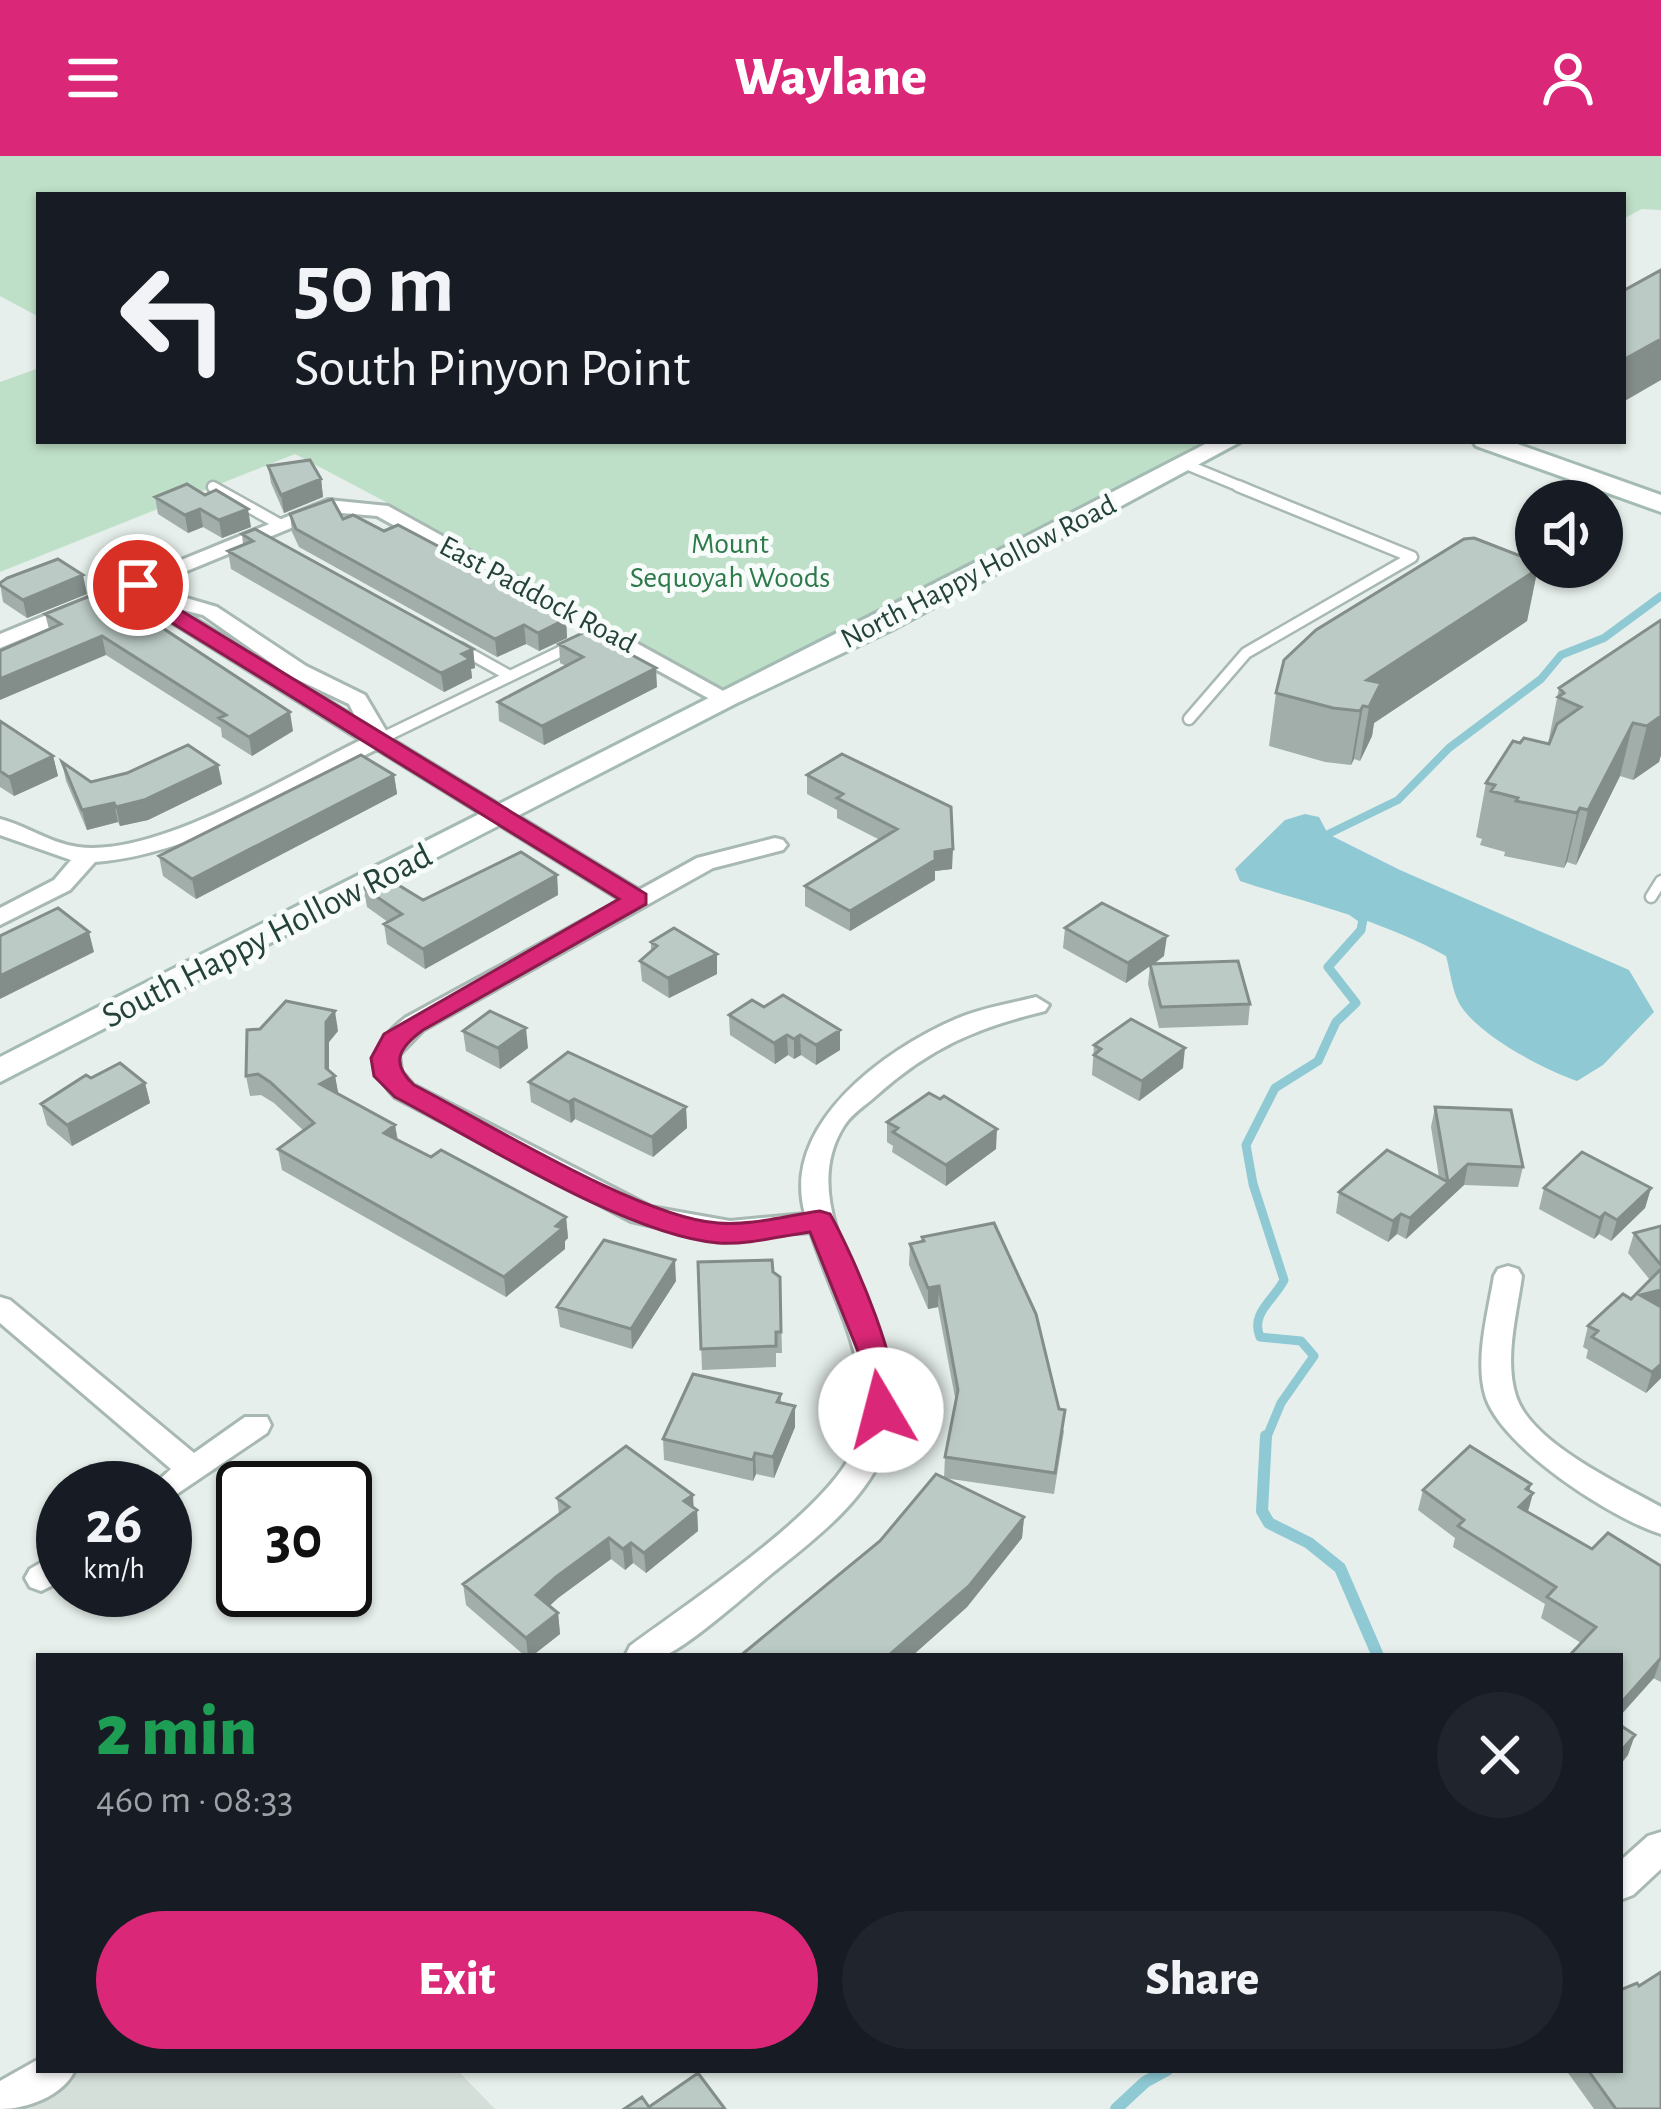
<!DOCTYPE html>
<html lang="en">
<head>
<meta charset="utf-8">
<style>
	:root { --surface:#171b24; --page:#20242c; --text:#f1f3f6; --muted:#9ea1a6; --accent:#db2777 }
	body { margin:0; font-family:"Alegreya Sans",sans-serif; background:var(--page); color:var(--text); height:100vh; display:flex; flex-direction:column; font-size:45px; white-space:nowrap }
	* { box-sizing:border-box; margin:0 }
	p { font-size:39px; color:var(--muted) }
	.icon { flex:none; width:66px; height:66px; fill:none; stroke:currentColor; stroke-width:2; stroke-linecap:round; stroke-linejoin:round }
	.map { position:relative; flex:1; overflow:hidden }
	.drawer { position:absolute; left:36px; top:1497px; width:1587px; height:420px; display:flex; flex-direction:column; background:var(--surface); border-radius:0px; box-shadow:0 3px 9px #0004 }
	.drawer>* { flex:none }
	.guide { position:absolute; left:36px; top:36px; width:1590px; height:252px; border-radius:0px; box-shadow:0 3px 9px #0004; background:#171b24; color:var(--text); overflow:hidden }
	.buttons { position:absolute; left:1515px; top:324px; display:grid; gap:24px }
	.buttons a { display:grid; place-items:center; width:108px; height:108px; border-radius:50%; background:var(--surface); box-shadow:0 3px 9px #0004; font-size:60px }
	.speed { position:absolute; left:36px; top:1305px; display:flex; gap:24px; font-size:60px; font-weight:700; text-align:center }
	.speed>* { display:grid; place-content:center; width:156px; height:156px; border-radius:50%; background:var(--surface); box-shadow:0 3px 9px #0004; line-height:1 }
	.speed small { font-size:30px; font-weight:400 }
	.speed .limit { border:6px solid #111; border-radius:18px; background:#fff; color:#111 }
	.pin { position:absolute; display:grid; place-items:center; width:102px; height:102px; color:#fff; margin:-51px; border:6px solid #fff; border-radius:50%; box-shadow:0 3px 12px #0007 }
	.me { position:absolute; width:132px; margin:-66px; rotate:352deg; stroke-linejoin:round; filter:drop-shadow(0 0 9px #0008) }
	.turn { display:flex; align-items:center; gap:42px; height:252px; padding:0 60px; font-size:54px }
	.turn .icon { width:156px; height:156px; stroke-width:2.5 }
	.turn b { display:block; font-size:84px; line-height:102px }
	.round { display:grid; place-items:center; flex:none; width:126px; height:126px; border-radius:63px; background:var(--page) }
	.overview { display:flex; align-items:center; justify-content:space-between; height:204px; padding:0 60px }
	h1 { font-size:72px; font-weight:800; line-height:90px; color:#1e9e55 }
	.action { display:flex; gap:24px; margin-top:auto; padding:24px 60px }
	.action a { flex:1; height:138px; border-radius:72px; background:var(--accent); color:#fff; font-size:48px; font-weight:800; line-height:138px; text-align:center }
	.action a+a { background:var(--page); color:var(--text) }
	header { display:flex; justify-content:space-between; align-items:center; height:156px; padding:0 60px; background:var(--accent); color:#fff; font-size:54px; font-weight:800 }
	.map>svg:first-child { display:block }
</style>
</head>
<body>
<header><svg class="icon" aria-label="menu" viewBox="0 0 24 24"><path d="M4 6h16M4 12h16M4 18h16"/></svg>Waylane<svg class="icon" aria-label="person" viewBox="0 0 24 24"><circle cx="12" cy="8" r="4"/><path d="M4 21q1-7 8-7t8 7"/></svg></header>
<div class="map">
<svg width="1661" height="1953" viewBox="0 0 1661 1953">
	<rect width="100%" height="100%" fill="#e6efeb"/>
	<path fill="#d4dfda" d="M56 1914H457L495 1953H0V1946Z"/>
	<path fill="#bfe0c8" d="M0 0H1661V54L1642 53 1623 63V39H39V161L0 140Z
		M39 212V285H1230L725 542 381 354 386 346 295 298 0 416V226Z"/>
	<path fill="#8ec9d4" d="M1305 658 1319 661 1328 678 1400 714 1629 814 1654 856 1603 909 1577 925C1543 913 1477 879 1459 847 1452 834 1450 814 1446 800 1380 763 1310 748 1240 725L1235 713 1285 664Z"/>
	<g fill="none" stroke-linecap="round" stroke-linejoin="round">
		<path stroke="#8ec9d4" stroke-width="8" d="M1318 683 1398 644 1449 592 1541 523 1561 499 1604 482 1661 440"/>
		<path stroke="#8ec9d4" stroke-width="9" d="M1266 1283 1281 1247 1314 1200 1301 1185 1260 1181C1250 1157 1274 1144 1284 1124L1253 1028 1246 989 1275 932 1318 905 1336 866 1356 847 1328 811 1361 774 1363 763 1353 756"/>
		<path stroke="#8ec9d4" stroke-width="12" d="M1266 1280 1262 1355 1269 1367 1309 1387 1340 1412 1378 1500
			M1116 1953 1145 1926 1167 1914"/>
		<g stroke="#a8b8b2" stroke-width="14">
			<path id="lane-far1" d="M1185 308 1246 333"/>
		</g>
		<g stroke="#a8b8b2" stroke-width="15">
			<path id="lane" d="M213 331 281 369
				M460 492 510 520
				M1189 563 1246 497 1412 401 1238 330
				M380 583 574 489
				M1651 741 1661 725"/>
		</g>
		<g stroke="#a8b8b2" stroke-width="6">
			<path id="street" d="M328 344 388 350 736 542 725 549 717 547 377 360 330 356 0 492V478Z
				M159 434 217 451 306 510 365 539 391 583 639 734 697 702 775 682 783 684 787 689 783 694 713 712 423 874 399 899 401 915 413 929 651 1051 730 1065 805 1058C780 969 884 894 956 863 981 852 1009 848 1036 841L1049 849 1045 855C976 872 931 891 877 939 866 949 851 958 844 970 783 1066 923 1181 885 1292 868 1344 811 1386 770 1419 751 1435 681 1497 662 1500 650 1502 637 1500 625 1500L630 1490C688 1447 822 1359 852 1297 860 1281 864 1251 862 1233 855 1177 828 1129 811 1076L710 1083 631 1065 395 941C365 909 372 888 405 862L621 744 377 593C289 637 195 698 95 706L70 734 0 769V752L54 724 71 704 0 679V663C27 670 50 687 78 691 156 702 291 618 361 584L165 462 149 440ZM179 453 203 459 290 520 349 548 356 562Z
				M1508 1110 1518 1113 1522 1120C1517 1157 1504 1203 1516 1240 1531 1287 1620 1328 1661 1351V1378C1611 1362 1504 1293 1486 1242 1474 1205 1488 1157 1494 1120L1498 1113Z
				M0 1141 10 1144 194 1297 245 1261H267L271 1269 267 1277 165 1346V1332H150L171 1313 0 1167Z
				M63 1394V1424L41 1435 30 1431 25 1422 30 1413Z
				M1661 1676V1713L1633 1739 1620 1744V1705L1648 1680Z
				M39 1903V1914H75C63 1940 27 1953 0 1953V1925Z"/>
		</g>
		<g stroke="#a4bbb3" stroke-width="6">
			<path id="secondary" d="M1211 285H1242L891 474 735 548 0 926V901C403 695 809 494 1211 285Z
				M1473 285H1509L1661 339V356L1476 290Z"/>
		</g>
		<use href="#lane-far1" stroke="#fff" stroke-width="9"/>
		<use href="#lane" stroke="#fff" stroke-width="10"/>
		<use href="#street" fill="#fff" fill-rule="evenodd"/>
		<use href="#secondary" fill="#fff" fill-rule="evenodd"/>
	</g>
	<path fill="#a1aea9" d="M268 310 321 323 323 341 284 357 271 327Z
		M187 328 251 371 222 382 203 371 188 377 158 358 155 341Z
		M290 358 343 363 566 463 567 482 539 495 526 488 497 501 299 391 292 376Z
		M242 378 473 493 475 512 471 513 472 522 444 536 231 413 228 395 243 389Z
		M1538 411 1527 465 1374 567 1372 580 1360 605 1354 603 1351 609 1325 606 1269 590 1276 537Z
		M0 427 87 438 27 462 3 446Z
		M105 434 293 575 252 600 222 581 221 572 106 499 49 473 45 458Z
		M1661 464V599L1659 606 1633 624 1620 620 1576 709 1567 706 1564 712 1504 700 1505 696 1480 689 1482 683 1476 681 1486 627 1520 587 1548 588 1559 532Z
		M559 488 657 531 544 589 499 565 498 546 566 510 560 507Z
		M0 565 53 600 58 620 14 640 0 631Z
		M842 598 952 713 935 715V724L850 775 805 750V730L880 684 837 662V654L807 638V619Z
		M62 606 91 626 218 609 222 628 148 664 120 670 118 666 87 674 66 625Z
		M394 619 397 638 196 743 163 720 159 700Z
		M557 719 558 739 425 813 387 788 384 768 388 766 367 751 364 732 423 744Z
		M1065 772 1164 800 1154 808 1250 848 1248 869 1159 872 1148 828 1150 810 1126 827 1063 792Z
		M651 786 717 818 669 842 642 825 640 805 651 795Z
		M764 851 840 874V894L816 909 801 899 794 903 788 899 775 908 730 879 729 859Z
		M338 875 329 886V915L335 920 338 938 395 969 398 984 431 1001 566 1061 568 1082 565 1085V1093L506 1141 282 1014 278 993 304 975 274 947 261 939 250 940 246 920Z
		M463 875 528 892 500 913 466 895Z
		M1094 889 1183 912 1139 945 1092 919Z
		M91 922 145 927 150 947 72 990 47 969 41 948Z
		M529 926 686 951 687 972 653 1001 575 963 571 967 531 946Z
		M940 943 996 993 946 1030 892 996 893 990 887 986V966Z
		M1435 951 1523 1011 1518 1031 1464 1029 1406 1083 1397 1078 1388 1086 1336 1057 1339 1036 1439 1021 1431 971Z
		M1544 1032H1651L1645 1052 1611 1085 1599 1078 1594 1083 1539 1053Z
		M1661 1070V1222L1646 1237 1586 1202 1588 1194 1583 1191 1588 1170 1631 1143 1650 1124 1628 1097 1634 1077Z
		M922 1081 1064 1275 1054 1338 944 1322 1024 1361 1022 1382 967 1451 912 1500H740L880 1385 944 1322 945 1301 956 1247 938 1151 928 1153 909 1109 910 1088 922 1086Z
		M698 1106 773 1116 780 1121 782 1197H776V1211L702 1214Z
		M676 1125 632 1193 560 1171 557 1151Z
		M781 1238V1247L795 1271 774 1322 756 1318 753 1325 664 1304 663 1283Z
		M1423 1334 1529 1335 1533 1337 1528 1356 1592 1393 1661 1410V1526L1581 1487 1541 1462 1545 1448 1453 1391 1455 1382 1418 1354Z
		M693 1339V1352L697 1354 698 1375 646 1417 633 1407 625 1414 611 1403 558 1442 549 1450 558 1457 560 1478 532 1500H525L466 1449 463 1428 559 1358 557 1342Z
		M1566 1914H1620L1661 1953H1594Z"/>
	<path fill="#838d89" d="M1661 183V224L1623 246V204Z
		M321 323 323 341 284 357 281 339Z
		M200 353 203 371 188 377 185 359Z
		M248 353 251 371 222 382 219 364Z
		M1536 409 1538 411 1527 465 1374 567 1372 580 1360 605 1369 551 1367 524Z
		M83 419 87 438 27 462 23 444Z
		M566 463 567 482 539 495 538 477Z
		M524 469 526 488 497 501 495 483Z
		M102 480 106 499 0 544V523Z
		M473 493 475 512 471 513 472 522 444 536 441 517 462 498Z
		M656 512 657 531 544 589 542 570Z
		M1363 550 1354 603 1351 609 1360 555Z
		M290 556 293 575 252 600 249 581Z
		M1661 560V599L1659 606 1633 624 1647 570Z
		M1633 567 1620 620 1576 709 1588 654Z
		M53 600 58 620 14 640 9 621Z
		M218 609 222 628 148 664 120 670 116 651Z
		M394 619 397 638 196 743 192 723Z
		M114 647 118 666 87 674 82 654Z
		M1580 652 1567 706 1564 712 1577 657Z
		M953 693 952 713 935 715V724L850 775V755L935 696Z
		M557 719 558 739 425 813 423 793Z
		M89 776 94 796 0 843V820Z
		M1167 780 1164 800 1126 827 1128 807Z
		M717 798V818L669 842 668 822Z
		M335 855 338 875 329 886V923L335 920 339 941 320 928 326 912V866Z
		M526 872 528 892 500 913 498 892Z
		M840 874V894L816 909V889Z
		M787 879 788 899 775 908 774 887Z
		M800 879 801 899 794 903V883Z
		M1185 892 1183 912 1139 945 1142 925Z
		M145 927 150 947 72 990 67 969Z
		M574 943 575 963 571 967 569 946Z
		M686 951 687 972 653 1001 652 981Z
		M395 969 398 989 384 977Z
		M997 973 996 993 946 1030V1009Z
		M1468 1008 1464 1029 1406 1083 1410 1062Z
		M1651 1032 1645 1052 1611 1085 1617 1064Z
		M1605 1057 1599 1078 1594 1083 1600 1062Z
		M1401 1058 1397 1078 1388 1086 1393 1065Z
		M566 1061 568 1082 565 1085V1093L506 1141 504 1121Z
		M675 1104 676 1125 632 1193 631 1173Z
		M939 1130 938 1151 928 1153V1132Z
		M1661 1134V1153L1640 1139Z
		M1661 1208V1222L1646 1237 1652 1216Z
		M795 1250V1271L774 1322 773 1301Z
		M755 1297 756 1318 753 1325V1304Z
		M1531 1328 1527 1344 1533 1337 1527 1358 1513 1372 1526 1333Z
		M693 1339 694 1357 697 1354 698 1375 646 1417 644 1397 684 1345Z
		M1024 1361 1022 1382 967 1451 912 1500H888Z
		M609 1382 611 1403 558 1442 539 1460 536 1439 556 1421Z
		M631 1387 633 1407 625 1414 623 1393Z
		M558 1457 560 1478 532 1500H528L526 1482Z
		M1661 1502 1654 1522 1620 1560V1548Z
		M1635 1579 1628 1599 1620 1609V1596Z"/>
	<path fill="#bbcac4" stroke="#838d89" stroke-width="3" d="M1661 114V183L1623 204V135Z
		M310 304 321 323 281 339 268 310Z
		M187 328 205 339 216 334 248 353 219 364 200 353 185 359 155 341Z
		M332 343 343 363 353 359 384 375 398 369 523 435 566 463 538 477 524 469 495 483 296 373 290 358Z
		M255 373 473 493 462 498 470 503 441 517 228 395 253 385 242 378Z
		M1474 382 1536 406V409L1533 411 1538 413 1367 524 1381 527 1369 551 1363 550 1360 555 1333 552 1276 537 1284 504 1316 474 1464 383Z
		M58 403 83 419 23 444 0 429V427L7 422Z
		M105 434 290 556 249 581 219 562 226 559 102 480 0 523V495L61 468 45 458Z
		M1661 464V560L1647 570 1633 567 1588 654 1580 652 1577 657 1516 645 1518 642 1491 635 1495 629 1486 627 1513 585 1520 587 1524 582 1549 588 1557 568 1581 551 1558 541 1564 537 1559 532Z
		M587 475 656 512 542 570 498 546 583 501 559 488Z
		M0 565 53 600 9 621 0 615Z
		M188 589 218 609 144 644 116 651 114 647 82 654 62 606 91 626 127 617Z
		M842 598 951 651 953 693 935 696V704L850 755 805 730 897 673 837 642 843 638 807 619Z
		M361 599 394 619 192 723 159 700Z
		M521 696 557 719 423 793 384 768 402 758 364 732 377 716 423 744Z
		M1102 747 1167 780 1128 807 1065 772Z
		M58 752 89 776 0 820V780Z
		M674 772 717 798 668 822 640 805 657 790 651 786Z
		M1238 805 1250 848 1161 851 1150 808Z
		M783 839 840 874 816 889 800 879 794 883 787 879 774 887 729 859 752 844 764 851Z
		M286 845 335 855 326 866V912L335 920 320 928 395 969 384 977 431 1001 441 994 566 1061 556 1070 563 1072 504 1121 278 993 314 967 270 926 258 918 246 920 247 874 260 873Z
		M490 855 526 872 498 892 463 875Z
		M1131 863 1185 892 1142 925 1094 899 1101 893 1094 889Z
		M568 896 686 951 652 981 574 943 569 946 529 926Z
		M120 907 145 927 67 969 41 948 86 919 91 922Z
		M929 937 940 943 944 940 997 973 946 1009 893 976 898 972 887 966Z
		M1435 951 1511 954 1523 1011 1468 1008 1410 1062 1401 1058 1393 1065 1339 1036 1387 994 1448 1026Z
		M1582 996 1651 1032 1617 1064 1605 1057 1600 1062 1544 1032Z
		M994 1067 1036 1158 1059 1253 1065 1254 1055 1317 945 1301 958 1234 939 1130 928 1132 910 1088 924 1085 922 1081Z
		M1661 1070V1109L1634 1077Z
		M604 1084 675 1104 631 1173 557 1151Z
		M772 1104 773 1116 780 1121 781 1176H776V1190L701 1193 698 1106Z
		M1661 1113V1134L1640 1139 1661 1151V1208L1652 1216 1592 1181 1598 1175 1588 1170 1623 1138 1631 1143Z
		M693 1218 781 1238 777 1246 795 1250 773 1301 755 1297 753 1304 663 1283Z
		M626 1290 693 1339 684 1345 697 1354 644 1397 631 1387 623 1393 609 1382 556 1421 536 1439 558 1457 526 1482 463 1428 569 1351 557 1342Z
		M1470 1290 1531 1328 1526 1333 1533 1337 1519 1351 1592 1393 1608 1377 1661 1410V1502L1620 1548V1500H1569L1596 1471 1547 1441 1556 1431 1458 1370 1464 1364 1423 1334Z
		M936 1318 1024 1361 969 1430 888 1500H740L880 1385Z
		M1620 1569 1635 1579 1620 1596Z
		M1661 1816V1953H1616L1588 1914H1620V1834L1637 1827 1639 1830Z
		M698 1917 725 1953H624L642 1941 649 1951Z"/>
	<path fill="#db2777" stroke="#8e194d" stroke-width="3" d="M138 423 171 439 180 454 646 738V748L423 874C400 891 389 906 414 929 488 967 641 1062 718 1067 751 1070 788 1059 820 1055L830 1058C850 1093 911 1227 892 1262H870L861 1203 810 1076C781 1080 747 1089 718 1087 626 1079 479 985 395 941L374 920 371 902 384 878 619 743 164 462 156 447 128 429Z"/>
	<g text-anchor="middle" stroke-width="10" stroke-linejoin="round" paint-order="stroke">
		<g font-size="30" fill="#2d7a4b" stroke="#f7fbf9">
			<text x="730" y="397">Mount<tspan x="730" dy="34">Sequoyah Woods</tspan></text>
		</g>
		<g font-size="30" fill="#24423a" stroke="#f7fbf9">
			<text transform="translate(978 415) rotate(-27)" y="10">North Happy Hollow Road</text>
			<text transform="translate(538 438) rotate(28)" y="10">East Paddock Road</text>
		</g>
		<g font-size="36" fill="#24423a" stroke="#f7fbf9">
			<text transform="translate(266 778) rotate(-27)" y="13">South Happy Hollow Road</text>
		</g>
	</g>
</svg>
<div class="buttons">
<a><svg class="icon" aria-label="sound" viewBox="0 0 24 24"><path d="M4 9h4l5-4v14l-5-4H4zM17 9q2 3 0 6"/></svg></a>
</div>
<div class="speed"><div>26<small>km/h</small></div><div class="limit">30</div></div>
<div class="pin" style="left:138px;top:429px;background:#d93025"><svg class="icon" aria-label="arrive" viewBox="0 0 24 24"><path d="M6 21V4h12l-3 4 3 4H6"/></svg></div>
<svg class="me" style="left:881px;top:1254px" viewBox="-20 -20 40 40"><circle r="19" fill="#fff"/><path d="M0-13L10 11 0 6-10 11z" fill="#db2777"/></svg>
<div class="guide">
<div class="turn"><svg class="icon" aria-label="left" viewBox="0 0 24 24"><path d="M17 20v-9H6M10 6l-5 5 5 5"/></svg><div><b>50 m</b>South Pinyon Point</div></div>
</div>
<section class="drawer">
<div class="overview"><div><h1>2 min</h1><p>460 m · 08:33</p></div><a class="round"><svg class="icon" aria-label="close" viewBox="0 0 24 24"><path d="M6 6l12 12M18 6L6 18"/></svg></a></div>
<div class="action"><a>Exit</a><a>Share</a></div>
</section>
</div>
</body>
</html>
